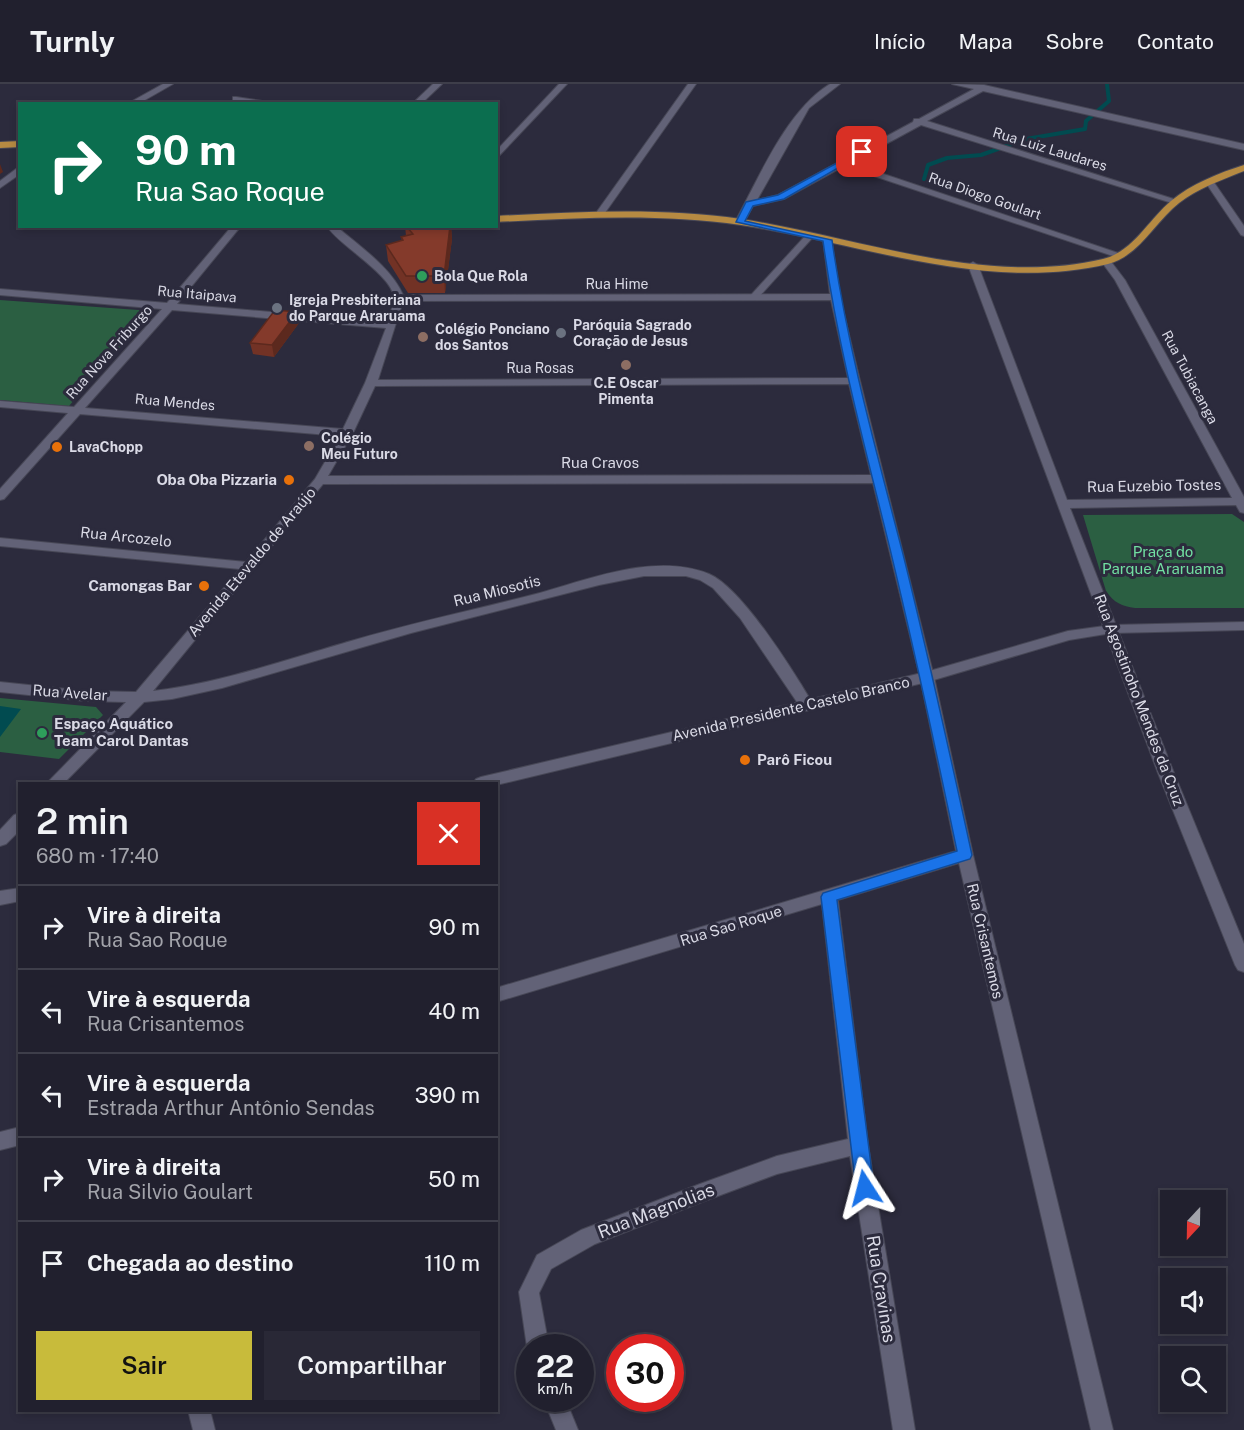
<!DOCTYPE html>
<html lang="pt">
<head>
<meta charset="utf-8">
<style>
	:root { --surface:#21202e; --page:#292836; --text:#f1f3f6; --muted:#a2a3aa; --line:#3e3e4a; --accent:#c8bb3b }
	body { margin:0; font-family:"Public Sans",sans-serif; background:var(--page); color:var(--text); height:100vh; display:flex; flex-direction:column; font-size:22px; white-space:nowrap }
	* { box-sizing:border-box; margin:0 }
	p { font-size:20px; color:var(--muted) }
	.icon { flex:none; width:33px; height:33px; fill:none; stroke:currentColor; stroke-width:2; stroke-linecap:round; stroke-linejoin:round }
	.map { position:relative; flex:1; overflow:hidden }
	.details { position:absolute; left:18px; top:698px; width:480px; height:630px; display:flex; flex-direction:column; background:var(--surface); border-radius:0px; box-shadow:0 3px 9px #0003,0 0 0 2px var(--line) }
	.details>* { flex:none }
	.hud { position:absolute; left:18px; top:18px; width:480px; height:126px; border-radius:0px; box-shadow:0 3px 9px #0003,0 0 0 2px var(--line); background:#0b6e4f; color:#fff; overflow:hidden }
	.needle { width:39px; rotate:202deg }
	.controls { position:absolute; left:1160px; top:1106px; display:grid; gap:12px }
	.controls a { display:grid; place-items:center; width:66px; height:66px; border-radius:0px; background:var(--surface); box-shadow:0 3px 9px #0003,0 0 0 2px var(--line); font-size:30px }
	.speed { position:absolute; left:516px; top:1250px; display:flex; gap:12px; font-size:30px; font-weight:700; text-align:center }
	.speed>* { display:grid; place-content:center; width:78px; height:78px; border-radius:50%; background:var(--surface); box-shadow:0 3px 9px #0003,0 0 0 2px var(--line); line-height:1 }
	.speed small { font-size:15px; font-weight:400 }
	.speed .limit { border:9px solid #d22; background:#fff; color:#111 }
	.pin { position:absolute; display:grid; place-items:center; width:51px; height:51px; color:#fff; margin:-26px; border-radius:12px; box-shadow:0 3px 9px #0006 }
	.me { position:absolute; width:66px; margin:-33px; rotate:351deg; stroke-linejoin:round; filter:drop-shadow(0 0 4px #0008) }
	.turn { display:flex; align-items:center; gap:21px; height:126px; padding:0 18px; font-size:27px }
	.turn .icon { width:78px; height:78px; stroke-width:2.5 }
	.turn b { display:block; font-size:42px; line-height:51px }
	.round { display:grid; place-items:center; flex:none; width:63px; height:63px; border-radius:0px; background:var(--page) }
	.overview { display:flex; align-items:center; justify-content:space-between; height:102px; padding:0 18px }
	h1 { font-size:36px; font-weight:600; line-height:45px }
	.primary-button { display:flex; gap:12px; margin-top:auto; padding:12px 18px }
	.primary-button a { flex:1; height:69px; border-radius:0px; background:var(--accent); color:#111; font-size:24px; font-weight:600; line-height:69px; text-align:center }
	.primary-button a+a { background:var(--page); color:var(--text) }
	ul { padding:0; list-style:none }
	li { display:flex; align-items:center; gap:18px; height:84px; padding:0 18px; border-top:2px solid var(--line) }
	li div { flex:1 }
	li b { display:block; font-size:22px }
	li em { font-style:normal }
	header { display:flex; align-items:center; gap:36px; box-sizing:border-box; height:84px; padding:0 30px; background:var(--surface); border-bottom:2px solid var(--line) }
	header strong { font-size:28px }
	nav { display:flex; gap:33px; margin-inline-start:auto; font-size:21px }
	.map>svg:first-child { display:block }
</style>
</head>
<body>
<header>
<strong>Turnly</strong>
<nav><a>Início</a><a>Mapa</a><a>Sobre</a><a>Contato</a></nav>
</header>
<div class="map">
<svg width="1244" height="1346" viewBox="0 0 1244 1346">
	<rect width="100%" height="100%" fill="#2c2b3d"/>
	<path fill="#2b5f42" d="M0 216 152 227 69 322 0 316Z
		M1232 430 1244 438V524H1135C1122 522 1114 519 1106 507L1083 431Z
		M0 614 96 623 103 631 59 675 0 668Z"/>
	<path fill="#014b50" d="M0 622 21 625 0 653Z"/>
	<g fill="none" stroke-linecap="round" stroke-linejoin="round">
		<path stroke="#014b50" stroke-width="4" d="M924 95 928 81 947 74 981 71 1026 55 1085 45 1086 37 1109 17 1107 0"/>
		<g stroke="#474756" stroke-width="2">
			<path id="service" d="M807 150 814 152 757 215H751V211Z"/>
		</g>
		<g stroke="#474756" stroke-width="2">
			<path id="minor" d="M163 0H173L138 20H127Z
				M433 0H442L421 20H412Z
				M559 0H567L496 75V67Z
				M688 0H696L602 133H596V129Z
				M830 0H840L809 24 757 116 778 111 913 38 914 35H919L974 5 952 0 984 1 1244 60V66L983 7 927 37 1180 117 1172 119 921 41 851 79 1124 171 1116 173 844 82 784 115 753 122 743 140H737L735 138C759 94 786 27 830 0Z
				M236 13 269 18 273 20 233 17V13Z
				M20 82V90L0 104V97Z
				M1210 96 1213 97 1244 142V152L1241 151 1206 99Z
				M232 142H241L177 220 388 238C389 231 394 221 394 214 393 191 338 161 327 142H336C359 162 391 183 403 211L830 210 823 155 831 153 840 213 860 297 934 593 973 771 1113 1346H1091L959 779 838 816 868 1061 915 1346H893L850 1072 777 1090 702 1118 595 1160 551 1185 539 1209 549 1263H530V1268L527 1263 519 1208 537 1171 581 1146 700 1100 777 1072 848 1055 822 820 496 918V904L956 767 920 593 873 399 323 400 153 607C221 599 285 576 351 557 412 539 474 526 536 510 588 496 655 468 709 490 742 504 794 588 813 620L811 624H801L740 534 713 504 700 496 686 492H644L599 501 411 549 222 604 172 615 144 618 64 699H47L126 618 86 617 0 608V598L86 607 136 608 240 485 0 462V454L246 478 315 395 340 352 80 330 4 415 0 416V405L68 329 0 323V317L74 323 162 225 0 211V205L167 219ZM831 216 848 294 378 296 403 217ZM172 226 386 244 365 299 343 345 85 324ZM849 300 871 391 328 392 353 349 375 302Z
				M1103 175H1109L1125 196 1244 413V429L1240 428 1236 421 1070 424 1174 689 1244 860V888L1238 886 1235 881 1158 689 968 181 973 178 978 181 1067 416 1232 414 1115 196 1101 177Z
				M20 729V746L6 760 0 762V746L14 731Z
				M20 1043V1061L0 1066V1048Z
				M543 1314H565L578 1346H556Z
				M188 1326H210L215 1346H193Z"/>
		</g>
		<g stroke="#474756" stroke-width="2">
			<path id="tertiary" d="M1244 538V546L1112 549 1069 556 927 598 496 701V699H473L476 695 481 693 926 588 1068 547 1112 541Z
				M20 804V817L0 821V807Z"/>
		</g>
		<g stroke="#474756" stroke-width="2">
			<path id="primary" d="M20 57V63L0 64V58Z
				M1244 81V87C1222 96 1198 104 1179 119 1155 138 1139 172 1108 180 985 209 861 159 741 141 660 129 578 134 496 138V132C578 128 660 123 741 135 857 153 985 203 1103 175 1133 168 1149 135 1171 117 1191 100 1219 89 1244 81Z
				M327 142H336L332 145Z"/>
		</g>
		<use href="#service" fill="#626277" fill-rule="evenodd"/>
		<use href="#minor" fill="#626277" fill-rule="evenodd"/>
		<use href="#tertiary" fill="#626277" fill-rule="evenodd"/>
		<use href="#primary" fill="#b68a42" fill-rule="evenodd"/>
	</g>
	<path fill="#723225" d="M405 142H451L452 155 445 209H408L388 177 386 161 402 157 401 153 406 152Z
		M297 228 299 239 274 273 253 270 250 259Z"/>
	<path fill="#5c291e" d="M0 80 3 88 0 90Z
		M450 142H451L452 155 445 209 444 192Z
		M297 228 299 239 274 273 272 261Z"/>
	<path fill="#843a2b" stroke="#5c291e" stroke-width="1.5" d="M406 142H450L444 192H406L386 161 403 156 401 153 413 150Z
		M275 226 297 228 272 261 250 259Z"/>
	<path fill="#1a73e8" stroke="#114b97" stroke-width="1.5" d="M859 67 866 68 784 115 753 122 745 137 832 156C847 262 876 366 903 470 928 570 950 670 972 771L970 775 837 816 874 1104 871 1110 865 1113 859 1110 856 1104 821 813 823 809 957 767C936 666 914 565 890 465 865 363 837 261 823 157L736 138 746 118 778 111Z"/>
	<g fill="#2e9e5b" stroke="#2c2b3d" stroke-width="2">
		<circle cx="422" cy="192" r="6"/>
		<circle cx="42" cy="649" r="6"/>
	</g>
	<g fill="#6b7280" stroke="#2c2b3d" stroke-width="2">
		<circle cx="277" cy="224" r="6"/>
		<circle cx="561" cy="249" r="6"/>
	</g>
	<g fill="#8d6e63" stroke="#2c2b3d" stroke-width="2">
		<circle cx="423" cy="253" r="6"/>
		<circle cx="626" cy="281" r="6"/>
		<circle cx="309" cy="362" r="6"/>
	</g>
	<g fill="#e8710a" stroke="#2c2b3d" stroke-width="2">
		<circle cx="57" cy="363" r="6"/>
		<circle cx="289" cy="396" r="6"/>
		<circle cx="204" cy="502" r="6"/>
		<circle cx="745" cy="676" r="6"/>
	</g>
	<g text-anchor="middle" stroke-width="6" stroke-linejoin="round" paint-order="stroke">
		<g font-size="14" fill="#dadae6" stroke="#2c2b3d">
			<text transform="translate(1050 65) rotate(17)" y="5">Rua Luiz Laudares</text>
			<text transform="translate(985 112) rotate(19)" y="5">Rua Diogo Goulart</text>
			<text x="617" y="205">Rua Hime</text>
			<text transform="translate(197 210) rotate(5)" y="5">Rua Itaipava</text>
			<text transform="translate(109 268) rotate(-48)" y="5">Rua Nova Friburgo</text>
			<text x="540" y="289">Rua Rosas</text>
			<text transform="translate(1190 293) rotate(62)" y="5">Rua Tubiacanga</text>
			<text transform="translate(175 318) rotate(5)" y="5">Rua Mendes</text>
		</g>
		<g font-size="14" font-weight="bold" fill="#dadae6" stroke="#2c2b3d" text-anchor="start">
			<text x="434" y="197">Bola Que Rola</text>
			<text x="289" y="221">Igreja Presbiteriana<tspan x="289" dy="16">do Parque Araruama</tspan></text>
			<text x="573" y="246">Paróquia Sagrado<tspan x="573" dy="16">Coração de Jesus</tspan></text>
			<text x="435" y="250">Colégio Ponciano<tspan x="435" dy="16">dos Santos</tspan></text>
			<text x="626" y="304" text-anchor="middle">C.E Oscar<tspan x="626" dy="16">Pimenta</tspan></text>
			<text x="321" y="359">Colégio<tspan x="321" dy="16">Meu Futuro</tspan></text>
			<text x="69" y="368">LavaChopp</text>
		</g>
		<g font-size="15" fill="#dadae6" stroke="#2c2b3d">
			<text x="600" y="384">Rua Cravos</text>
			<text transform="translate(1154 402) rotate(-1)" y="5">Rua Euzebio Tostes</text>
			<text transform="translate(126 453) rotate(6)" y="5">Rua Arcozelo</text>
			<text transform="translate(252 478) rotate(-50)" y="5">Avenida Etevaldo de Araújo</text>
			<text transform="translate(497 507) rotate(-14)" y="5">Rua Miosotis</text>
			<text transform="translate(70 609) rotate(4)" y="5">Rua Avelar</text>
			<text transform="translate(1139 616) rotate(69)" y="5">Rua Agostinoho Mendes da Cruz</text>
			<text transform="translate(791 625) rotate(-13)" y="5">Avenida Presidente Castelo Branco</text>
			<text transform="translate(731 842) rotate(-17)" y="5">Rua Sao Roque</text>
			<text transform="translate(985 857) rotate(77)" y="5">Rua Crisantemos</text>
		</g>
		<g font-size="15" font-weight="bold" fill="#dadae6" stroke="#2c2b3d" text-anchor="end">
			<text x="277" y="401">Oba Oba Pizzaria</text>
			<text x="192" y="507">Camongas Bar</text>
			<text x="54" y="645" text-anchor="start">Espaço Aquático<tspan x="54" dy="17">Team Carol Dantas</tspan></text>
			<text x="757" y="681" text-anchor="start">Parô Ficou</text>
		</g>
		<g font-size="15" fill="#71dfa1" stroke="#2c2b3d">
			<text x="1163" y="473">Praça do<tspan x="1163" dy="17">Parque Araruama</tspan></text>
		</g>
		<g font-size="18" fill="#dadae6" stroke="#2c2b3d">
			<text transform="translate(656 1127) rotate(-21)" y="6">Rua Magnolias</text>
			<text transform="translate(881 1205) rotate(81)" y="6">Rua Cravinas</text>
		</g>
	</g>
</svg>
<div class="controls">
<a><svg class="needle" viewBox="-14 -14 28 28"><path d="M0-13l5 13h-10z" fill="#e53935"/><path d="M0 13l5-13h-10z" fill="#a2a3aa"/></svg></a>
<a><svg class="icon" aria-label="sound" viewBox="0 0 24 24"><path d="M4 9h4l5-4v14l-5-4H4zM17 9q2 3 0 6"/></svg></a>
<a><svg class="icon" aria-label="search" viewBox="0 0 24 24"><circle cx="10" cy="10" r="6"/><path d="M15 15l6 6"/></svg></a>
</div>
<div class="speed"><div>22<small>km/h</small></div><div class="limit">30</div></div>
<div class="pin" style="left:862px;top:68px;background:#d93025"><svg class="icon" aria-label="arrive" viewBox="0 0 24 24"><path d="M6 21V4h12l-3 4 3 4H6"/></svg></div>
<svg class="me" style="left:865px;top:1104px" viewBox="-20 -20 40 40"><path d="M0-17L14 15 0 8-14 15z" fill="#1a73e8" stroke="#fff" stroke-width="4"/></svg>
<div class="hud">
<div class="turn"><svg class="icon" aria-label="right" viewBox="0 0 24 24"><path d="M7 20v-9h11M14 6l5 5-5 5"/></svg><div><b>90 m</b>Rua Sao Roque</div></div>
</div>
<section class="details">
<div class="overview"><div><h1>2 min</h1><p>680 m · 17:40</p></div><a class="round" style="background:#d93025;color:#fff"><svg class="icon" aria-label="close" viewBox="0 0 24 24"><path d="M6 6l12 12M18 6L6 18"/></svg></a></div>
<ul>
<li><svg class="icon" aria-label="right" viewBox="0 0 24 24"><path d="M7 20v-9h11M14 6l5 5-5 5"/></svg><div><b>Vire à direita</b><p>Rua Sao Roque</p></div><em>90 m</em></li>
<li><svg class="icon" aria-label="left" viewBox="0 0 24 24"><path d="M17 20v-9H6M10 6l-5 5 5 5"/></svg><div><b>Vire à esquerda</b><p>Rua Crisantemos</p></div><em>40 m</em></li>
<li><svg class="icon" aria-label="left" viewBox="0 0 24 24"><path d="M17 20v-9H6M10 6l-5 5 5 5"/></svg><div><b>Vire à esquerda</b><p>Estrada Arthur Antônio Sendas</p></div><em>390 m</em></li>
<li><svg class="icon" aria-label="right" viewBox="0 0 24 24"><path d="M7 20v-9h11M14 6l5 5-5 5"/></svg><div><b>Vire à direita</b><p>Rua Silvio Goulart</p></div><em>50 m</em></li>
<li><svg class="icon" aria-label="arrive" viewBox="0 0 24 24"><path d="M6 21V4h12l-3 4 3 4H6"/></svg><div><b>Chegada ao destino</b></div><em>110 m</em></li>
</ul>
<div class="primary-button"><a>Sair</a><a>Compartilhar</a></div>
</section>
</div>
</body>
</html>
